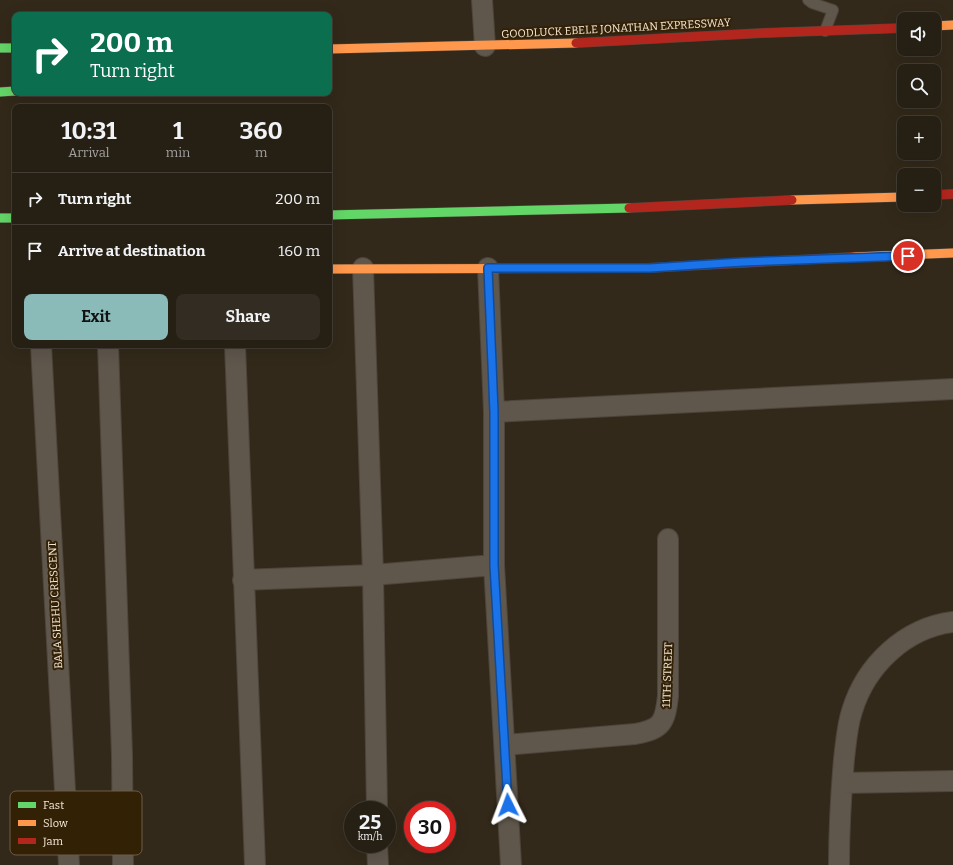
<!DOCTYPE html>
<html lang="en">
<head>
<meta charset="utf-8">
<style>
	:root { --surface:#261f14; --page:#322c22; --text:#f1f3f6; --muted:#a4a2a0; --line:#423d34; --accent:#8bbbb9 }
	body { margin:0; font-family:Bitter,serif; background:var(--page); color:var(--text); height:100vh; display:flex; flex-direction:column; font-size:15px; white-space:nowrap }
	* { box-sizing:border-box; margin:0 }
	p { font-size:13px; color:var(--muted) }
	.icon { flex:none; width:22px; height:22px; fill:none; stroke:currentColor; stroke-width:2; stroke-linecap:round; stroke-linejoin:round }
	.map { position:relative; flex:1; overflow:hidden }
	.side { position:absolute; left:12px; top:104px; width:320px; height:244px; display:flex; flex-direction:column; background:var(--surface); border-radius:8px; box-shadow:0 4px 16px #0002,0 0 0 1px var(--line) }
	.side>* { flex:none }
	.top-card { position:absolute; left:12px; top:12px; width:320px; height:84px; border-radius:8px; box-shadow:0 4px 16px #0002,0 0 0 1px var(--line); background:#0b6e4f; color:#fff; overflow:hidden }
	.controls { position:absolute; left:897px; top:12px; display:grid; gap:8px }
	.controls a { display:grid; place-items:center; width:44px; height:44px; border-radius:8px; background:var(--surface); box-shadow:0 4px 16px #0002,0 0 0 1px var(--line); font-size:20px }
	.speed { position:absolute; left:344px; top:801px; display:flex; gap:8px; font-size:20px; font-weight:700; text-align:center }
	.speed>* { display:grid; place-content:center; width:52px; height:52px; border-radius:50%; background:var(--surface); box-shadow:0 4px 16px #0002,0 0 0 1px var(--line); line-height:1 }
	.speed small { font-size:10px; font-weight:400 }
	.speed .limit { border:6px solid #d22; background:#fff; color:#111 }
	.pin { position:absolute; display:grid; place-items:center; width:34px; height:34px; color:#fff; margin:-17px; border:2px solid #fff; border-radius:50%; box-shadow:0 1px 4px #0007 }
	.me { position:absolute; width:44px; margin:-22px; rotate:357deg; stroke-linejoin:round; filter:drop-shadow(0 0 3px #0008) }
	.turn { display:flex; align-items:center; gap:14px; height:84px; padding:0 12px; font-size:18px }
	.turn .icon { width:52px; height:52px; stroke-width:2.5 }
	.turn b { display:block; font-size:28px; line-height:34px }
	.eta { display:flex; justify-content:space-evenly; align-items:center; height:68px; text-align:center }
	.eta b { font-size:24px; font-weight:700; line-height:28px }
	.action { display:flex; gap:8px; margin-top:auto; padding:8px 12px }
	.action a { flex:1; height:46px; border-radius:8px; background:var(--accent); color:#111; font-size:16px; font-weight:700; line-height:46px; text-align:center }
	.action a+a { background:var(--page); color:var(--text) }
	ul { padding:0; list-style:none }
	li { display:flex; align-items:center; gap:12px; height:52px; padding:0 12px; border-top:1px solid var(--line) }
	li div { flex:1 }
	li b { display:block; font-size:15px }
	li em { font-style:normal }
	.map>svg:first-child { display:block }
</style>
</head>
<body>
<div class="map">
<svg width="953" height="865" viewBox="0 0 953 865">
	<rect width="100%" height="100%" fill="#32291a"/>
	<g fill="none" stroke-linecap="round" stroke-linejoin="round">
		<g stroke="#4e453a" stroke-width="12">
			<path id="lane" d="M808 0 812 3 833 10 825 31"/>
		</g>
		<g stroke="#4e453a" stroke-width="22">
			<path id="street" d="M482 0 485 46
				M363 268 373 575 377 810
				M488 268 494 412V565L511 865
				M41 345 69 865
				M108 345 122 755 123 865
				M235 345 255 865
				M494 412 953 389
				M243 580 373 575 494 565
				M505 745 635 734C662 729 665 723 668 696V539
				M842 783 953 781
				M377 844 378 865
				M839 865C839 829 841 794 844 759 846 743 847 726 852 711 866 665 905 628 953 622"/>
		</g>
		<g stroke="#4e453a" stroke-width="10">
			<path id="fast" d="M0 48H15
				M0 92 15 91
				M329 215 629 208
				M0 218H15"/>
		</g>
		<g stroke="#4e453a" stroke-width="10">
			<path id="slow" d="M934 26 953 25
				M329 49 576 43
				M792 200 904 197
				M853 257 953 253
				M329 269 647 268"/>
		</g>
		<g stroke="#4e453a" stroke-width="10">
			<path id="jam" d="M576 43 763 33 904 28
				M934 195 953 194
				M629 208 792 200
				M647 268 853 257"/>
		</g>
		<use href="#lane" stroke="#5f574c" stroke-width="10"/>
		<use href="#street" stroke="#5f574c" stroke-width="20"/>
		<use href="#fast" stroke="#63d668" stroke-width="9"/>
		<use href="#slow" stroke="#ff974d" stroke-width="9"/>
		<use href="#jam" stroke="#b3261e" stroke-width="9"/>
	</g>
	<g fill="none" stroke-linecap="round" stroke-linejoin="round">
		<g stroke="#114b97" stroke-width="10">
			<path id="route" d="M508 805 494 565V412L488 268H650L743 262 908 256"/>
		</g>
		<use href="#route" stroke="#1a73e8" stroke-width="7"/>
	</g>
	<g text-anchor="middle" stroke-width="4" stroke-linejoin="round" paint-order="stroke">
		<g font-size="11" fill="#f4e8d9" stroke="#332106">
			<text transform="translate(616 28) rotate(-3)" y="4">GOODLUCK EBELE JONATHAN EXPRESSWAY</text>
			<text transform="translate(55 605) rotate(-93)" y="4">BALA SHEHU CRESCENT</text>
			<text transform="translate(667 675) rotate(-88)" y="4">11TH STREET</text>
		</g>
	</g>
	<rect x="10" y="791" width="132" height="64" rx="6" fill="#332106" stroke="#6d5d45" stroke-width="1"/>
	<rect x="18" y="802" width="18" height="6" fill="#63d668"/>
	<rect x="18" y="820" width="18" height="6" fill="#ff974d"/>
	<rect x="18" y="838" width="18" height="6" fill="#b3261e"/>
	<g font-size="11" fill="#f4e8d9">
		<text x="43" y="809">Fast</text>
		<text x="43" y="827">Slow</text>
		<text x="43" y="845">Jam</text>
	</g>
</svg>
<div class="controls">
<a><svg class="icon" aria-label="sound" viewBox="0 0 24 24"><path d="M4 9h4l5-4v14l-5-4H4zM17 9q2 3 0 6"/></svg></a>
<a><svg class="icon" aria-label="search" viewBox="0 0 24 24"><circle cx="10" cy="10" r="6"/><path d="M15 15l6 6"/></svg></a>
<a>+</a>
<a>−</a>
</div>
<div class="speed"><div>25<small>km/h</small></div><div class="limit">30</div></div>
<div class="pin" style="left:908px;top:256px;background:#d93025"><svg class="icon" aria-label="arrive" viewBox="0 0 24 24"><path d="M6 21V4h12l-3 4 3 4H6"/></svg></div>
<svg class="me" style="left:508px;top:805px" viewBox="-20 -20 40 40"><path d="M0-17L14 15 0 8-14 15z" fill="#1a73e8" stroke="#fff" stroke-width="4"/></svg>
<div class="top-card">
<div class="turn"><svg class="icon" aria-label="right" viewBox="0 0 24 24"><path d="M7 20v-9h11M14 6l5 5-5 5"/></svg><div><b>200 m</b>Turn right</div></div>
</div>
<section class="side">
<div class="eta">
<div><b>10:31</b><p>Arrival</p></div>
<div><b>1</b><p>min</p></div>
<div><b>360</b><p>m</p></div>
</div>
<ul>
<li><svg class="icon" aria-label="right" viewBox="0 0 24 24"><path d="M7 20v-9h11M14 6l5 5-5 5"/></svg><div><b>Turn right</b></div><em>200 m</em></li>
<li><svg class="icon" aria-label="arrive" viewBox="0 0 24 24"><path d="M6 21V4h12l-3 4 3 4H6"/></svg><div><b>Arrive at destination</b></div><em>160 m</em></li>
</ul>
<div class="action"><a>Exit</a><a>Share</a></div>
</section>
</div>
</body>
</html>
